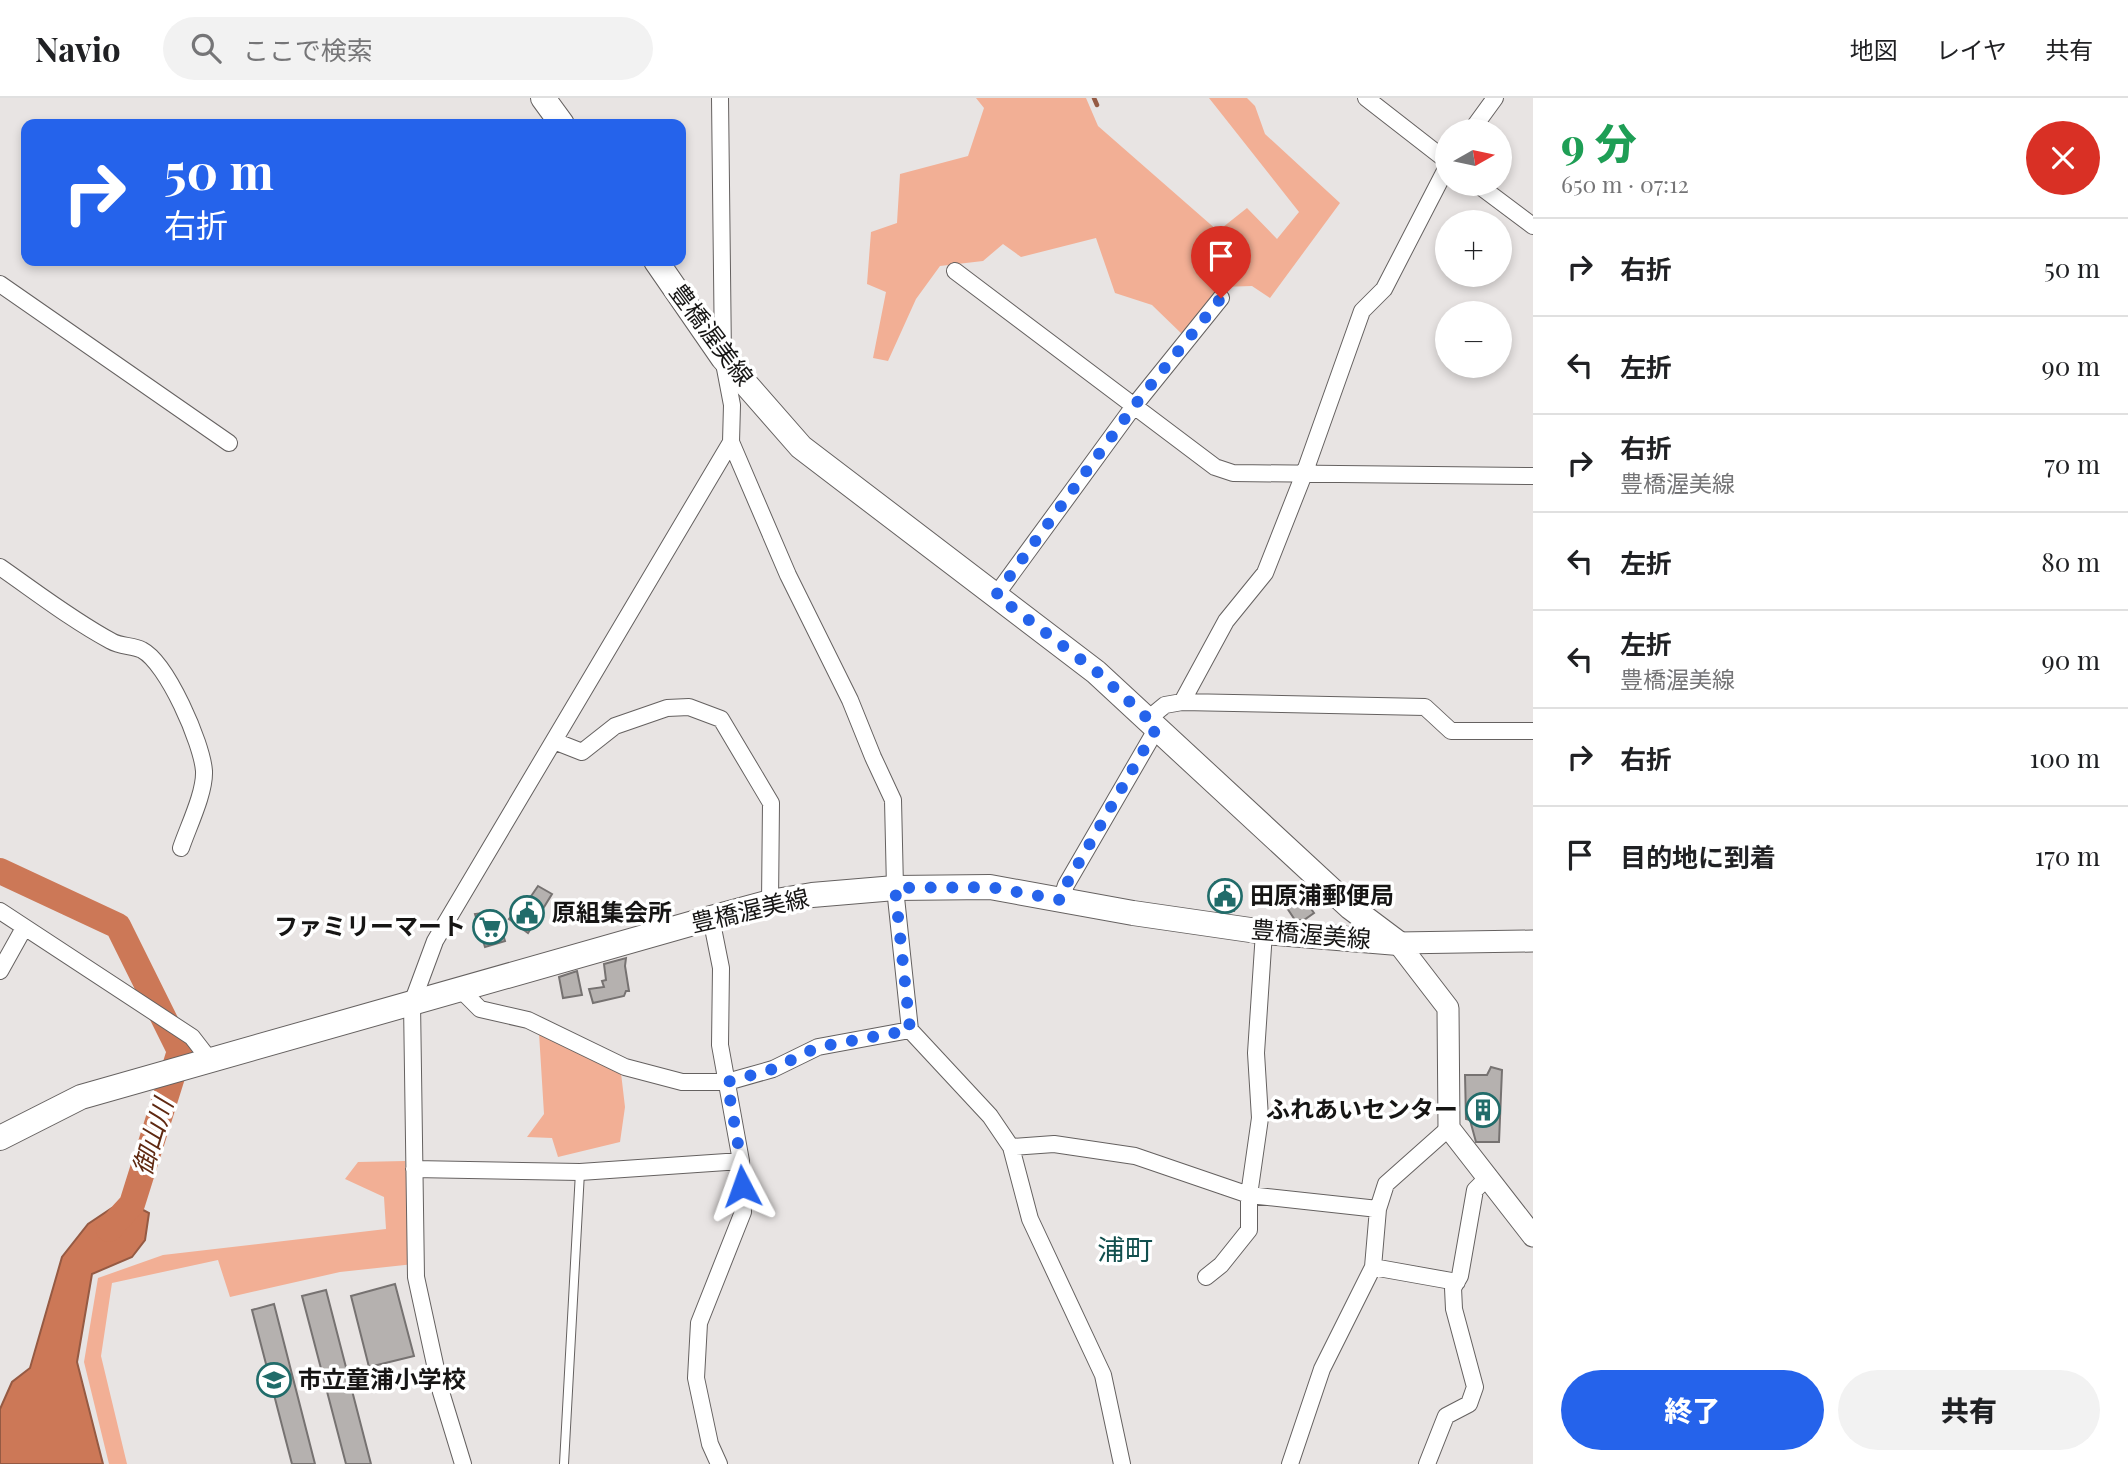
<!DOCTYPE html>
<html lang="ja">
<head>
<meta charset="utf-8">
<style>
	:root { --surface:#fff; --page:#f2f2f2; --text:#202124; --muted:#757577; --line:#e0e0e0; --accent:#2563eb }
	body { margin:0; font-family:"Playfair Display","Noto Sans JP",serif; background:var(--page); color:var(--text); height:100vh; display:flex; flex-direction:column; font-size:26px; white-space:nowrap }
	* { box-sizing:border-box; margin:0 }
	p { font-size:23px; color:var(--muted) }
	.icon { flex:none; width:38px; height:38px; fill:none; stroke:currentColor; stroke-width:2; stroke-linecap:round; stroke-linejoin:round }
	.map { position:relative; flex:1; overflow:hidden }
	.panel { display:flex; flex-direction:column; background:var(--surface); width:595px }
	.panel>* { flex:none }
	.guide { position:absolute; left:21px; top:21px; width:665px; height:147px; border-radius:14px; box-shadow:0 4px 10px #0003; background:#2563eb; color:#fff; overflow:hidden }
	.needle { width:46px; rotate:81deg }
	.controls { position:absolute; left:1435px; top:21px; display:grid; gap:14px }
	.controls a { display:grid; place-items:center; width:77px; height:77px; border-radius:50%; background:var(--surface); box-shadow:0 4px 10px #0003; font-size:35px }
	.pin { position:absolute; display:grid; place-items:center; width:60px; height:60px; color:#fff; margin:-72px -30px; border-radius:50% 50% 50% 0; rotate:-45deg; box-shadow:0 0 7px #0007 }
	.pin .icon { rotate:45deg }
	.me { position:absolute; width:77px; margin:-38px; rotate:356deg; stroke-linejoin:round; filter:drop-shadow(0 0 5px #0008) }
	.turn { display:flex; align-items:center; gap:24px; height:147px; padding:0 28px; font-size:32px }
	.turn .icon { width:91px; height:91px; stroke-width:2.5 }
	.turn b { display:block; font-size:49px; line-height:60px }
	.round { display:grid; place-items:center; flex:none; width:74px; height:74px; border-radius:37px; background:var(--page) }
	.summary { display:flex; align-items:center; justify-content:space-between; height:119px; padding:0 28px }
	h1 { font-size:42px; font-weight:800; line-height:52px; color:#1e9e55 }
	.action { display:flex; gap:14px; margin-top:auto; padding:14px 28px }
	.action a { flex:1; height:80px; border-radius:42px; background:var(--accent); color:#fff; font-size:28px; font-weight:800; line-height:80px; text-align:center }
	.action a+a { background:var(--page); color:var(--text) }
	ul { padding:0; list-style:none }
	li { display:flex; align-items:center; gap:21px; height:98px; padding:0 28px; border-top:2px solid var(--line) }
	li div { flex:1 }
	li b { display:block; font-size:26px }
	li em { font-style:normal }
	header { display:flex; align-items:center; gap:42px; box-sizing:border-box; height:98px; padding:0 35px; background:var(--surface); border-bottom:2px solid var(--line) }
	header strong { font-size:33px }
	nav { display:flex; gap:38px; margin-inline-start:auto; font-size:24px }
	.search { width:490px; height:63px; background:var(--page); display:flex; align-items:center; gap:18px; box-sizing:border-box; padding:0 24px; border-radius:38px; color:var(--muted); font-size:26px }
	main { display:flex; flex:1; min-height:0 }
	.map>svg:first-child { display:block }
</style>
</head>
<body>
<header>
<strong>Navio</strong>
<div class="search"><svg class="icon" aria-label="search" viewBox="0 0 24 24"><circle cx="10" cy="10" r="6"/><path d="M15 15l6 6"/></svg>ここで検索</div>
<nav><a>地図</a><a>レイヤ</a><a>共有</a></nav>
</header>
<main>
<div class="map">
<svg width="1533" height="1366" viewBox="0 0 1533 1366">
	<rect width="100%" height="100%" fill="#e8e4e3"/>
	<path fill="#f2af95" d="M976 0H1086L1098 28 1218 133 1247 110 1277 141 1299 114 1209 0H1247L1255 8 1265 36 1340 105 1270 200 1252 188 1220 189 1185 239 1152 207 1115 195 1096 140 1021 159 1003 146 983 163 940 168 916 201 888 263 873 260 886 194 867 186 871 134 897 125 900 76 968 58 984 10Z
		M539 935 621 975 625 1009 620 1044 558 1059 552 1040 527 1039 544 1016Z
		M405 1063 414 1166 340 1174 230 1199 218 1162 112 1185 101 1258 127 1366H109L84 1264 98 1180 163 1157 386 1131 384 1099 345 1081 358 1064Z"/>
	<path fill="#cc7857" stroke="#955a43" stroke-width="2" d="M132 1106 149 1115 145 1142 132 1159 92 1176 77 1264 103 1366H0V1311L12 1284 30 1270 62 1159 88 1126 112 1110Z"/>
	<g fill="none" stroke-linecap="round" stroke-linejoin="round">
		<path stroke="#955a43" stroke-width="4.5" d="M1094 0 1097 7"/>
		<path stroke="#cc7857" stroke-width="26" d="M0 773 118 828 180 953 132 1106 109 1131"/>
	</g>
	<path fill="#b5b1af" stroke="#767271" stroke-width="2" d="M1229 782 1234 813H1220L1215 784Z
		M538 788 552 796 528 835 509 821 520 807 523 810Z
		M1296 790 1314 815 1304 822H1295L1281 801Z
		M496 813 505 843 485 849 475 816Z
		M626 860 625 868 629 893H626L624 898 593 905 589 891 604 889 602 883 606 882 604 866Z
		M577 873 582 897 563 900 559 879Z
		M1491 969 1502 972 1499 1044H1476L1470 1022 1466 1021 1465 977H1487Z
		M395 1186 414 1258 369 1269 351 1198Z
		M326 1192 371 1366H346L302 1198Z
		M274 1206 315 1366H292L252 1212Z"/>
	<g fill="none" stroke-linecap="round" stroke-linejoin="round">
		<g stroke="#656160" stroke-width="10">
			<path id="lane" d="M564 1366 580 1074"/>
		</g>
		<g stroke="#656160" stroke-width="18">
			<path id="street" d="M1366 0 1447 63
				M1471 33 1495 0
				M1477 86 1533 128
				M955 173 1215 369 1233 375 1533 378
				M0 186 229 345
				M731 344 788 477 850 602 873 659 893 702 895 790 910 932 990 1018 1011 1049 1030 1121 1103 1277 1122 1366
				M0 469C36 494 72 522 111 543 121 549 133 547 142 552 167 565 202 645 204 673 205 695 188 729 181 750
				M996 497 1134 308 1221 200
				M1182 604 1425 609 1451 633H1533
				M1148 621 1165 607 1182 604 1226 523 1265 475 1304 376 1362 213 1384 191 1447 69
				M554 643 582 654 615 628 667 610 689 609 721 621 771 705 770 804
				M1061 802 1066 787 1157 630
				M0 813 192 939 209 961
				M711 820 721 870 720 947 741 1063 743 1114 699 1225 696 1280 710 1346 719 1366
				M0 873 24 830
				M461 892 480 911 528 922 625 969 682 984H727L773 971 818 949 910 932
				M1011 1049 1054 1046 1135 1058 1249 1097 1378 1111
				M414 1071 580 1074 741 1063
				M1373 1169 1457 1184
				M1206 1179 1221 1167 1249 1132V1097L1260 1020 1256 955 1264 834
				M463 1366 441 1294 416 1179 412 905 435 843 731 344 732 307 723 260 720 0
				M1290 1366 1322 1271 1373 1169 1378 1111 1386 1086 1449 1030
				M1427 1366 1446 1318 1469 1306 1475 1289 1454 1211 1453 1190 1460 1178 1475 1092 1489 1078"/>
		</g>
		<g stroke="#656160" stroke-width="23">
			<path id="secondary" d="M1398 845 1448 910 1449 1030 1533 1138
				M1398 845 1533 843"/>
		</g>
		<g stroke="#656160" stroke-width="26">
			<path id="primary" d="M543 0 562 26
				M656 163 723 260 801 349 1096 574 1350 809 1398 845
				M0 1040 81 999 711 820 770 804 812 797 895 790 990 789 1133 815 1264 834 1398 845"/>
		</g>
		<use href="#lane" stroke="#fff" stroke-width="8"/>
		<use href="#street" stroke="#fff" stroke-width="16"/>
		<use href="#secondary" stroke="#fff" stroke-width="21"/>
		<use href="#primary" stroke="#fff" stroke-width="24"/>
	</g>
	<g fill="none" stroke-linecap="round" stroke-linejoin="round">
		<path stroke="#2563eb" stroke-width="12" stroke-dasharray="0 21.6" d="M742 1088 741 1063 727 984 773 971 818 949 910 932 895 790 990 789 1061 802 1066 787 1157 629 1096 573 996 497 1134 308 1221 200"/>
	</g>
	<defs>
		<g id="civic-ring" transform="scale(1.75)"><circle r="9.5" fill="#fff" stroke="#216c6a" stroke-width="1.5"/><path d="M-.6-6.5H3V-4.5H.6V-3L4-1V1h2V6H-6V1h2V-1L-.6-3ZM-1.2 2.5V6h2.4V2.5Z" fill="#216c6a"/></g>
		<g id="supermarket-ring" transform="scale(1.75)"><circle r="9.5" fill="#fff" stroke="#216c6a" stroke-width="1.5"/><path d="M-6-5.5h2.5l.6 2H6L4.5 2H-2.5L-4.4-4H-6ZM-1.5 3.2a1.3 1.3 0 1 0 .1 0ZM3 3.2a1.3 1.3 0 1 0 .1 0Z" fill="#216c6a"/></g>
		<g id="building-ring" transform="scale(1.75)"><circle r="9.5" fill="#fff" stroke="#216c6a" stroke-width="1.5"/><path d="M-4-6H4V6H1V3H-1V6H-4ZM-2.5-4.3h1.7v1.8h-1.7ZM.8-4.3h1.7v1.8H.8ZM-2.5-1h1.7V.8h-1.7ZM.8-1h1.7V.8H.8Z" fill="#216c6a"/></g>
		<g id="school-ring" transform="scale(1.75)"><circle r="9.5" fill="#fff" stroke="#216c6a" stroke-width="1.5"/><path d="M0-5L7-2L0 1L-7-2ZM-4 1L0 2.5L4 1V4Q0 6-4 4Z" fill="#216c6a"/></g>
	</defs>
	<g fill-rule="evenodd">
		<use href="#civic-ring" x="1225" y="798"/>
		<use href="#civic-ring" x="527" y="815"/>
		<use href="#supermarket-ring" x="490" y="829"/>
		<use href="#building-ring" x="1483" y="1012"/>
		<use href="#school-ring" x="274" y="1282"/>
	</g>
	<g text-anchor="middle" stroke-width="7" stroke-linejoin="round" paint-order="stroke">
		<g font-size="24" fill="#161514" stroke="#fff">
			<text transform="translate(711 237) rotate(53)" y="8">豊橋渥美線</text>
			<text transform="translate(750 813) rotate(-13)" y="8">豊橋渥美線</text>
			<text transform="translate(1311 837) rotate(5)" y="8">豊橋渥美線</text>
		</g>
		<g font-size="24" font-weight="bold" fill="#161514" stroke="#fff" text-anchor="start">
			<text x="1250" y="806">田原浦郵便局</text>
			<text x="552" y="823">原組集会所</text>
			<text x="466" y="837" text-anchor="end">ファミリーマート</text>
			<text x="1458" y="1020" text-anchor="end">ふれあいセンター</text>
			<text x="298" y="1290">市立童浦小学校</text>
		</g>
		<g font-size="26" font-style="italic" fill="#5f2911" stroke="#fff">
			<text transform="translate(153 1039) rotate(-73)" y="9">御山川</text>
		</g>
		<g font-size="28" fill="#114f4d" stroke="#fff">
			<text x="1125" y="1162">浦町</text>
		</g>
	</g>
</svg>
<div class="controls">
<a><svg class="needle" viewBox="-14 -14 28 28"><path d="M0-13l5 13h-10z" fill="#e53935"/><path d="M0 13l5-13h-10z" fill="#757577"/></svg></a>
<a>+</a>
<a>−</a>
</div>
<div class="pin" style="left:1221px;top:200px;background:#d93025"><svg class="icon" aria-label="arrive" viewBox="0 0 24 24"><path d="M6 21V4h12l-3 4 3 4H6"/></svg></div>
<svg class="me" style="left:742px;top:1088px" viewBox="-20 -20 40 40"><path d="M0-17L14 15 0 8-14 15z" fill="#2563eb" stroke="#fff" stroke-width="4"/></svg>
<div class="guide">
<div class="turn"><svg class="icon" aria-label="right" viewBox="0 0 24 24"><path d="M7 20v-9h11M14 6l5 5-5 5"/></svg><div><b>50 m</b>右折</div></div>
</div>
</div>
<section class="panel">
<div class="summary"><div><h1>9 分</h1><p>650 m · 07:12</p></div><a class="round" style="background:#d93025;color:#fff"><svg class="icon" aria-label="close" viewBox="0 0 24 24"><path d="M6 6l12 12M18 6L6 18"/></svg></a></div>
<ul>
<li><svg class="icon" aria-label="right" viewBox="0 0 24 24"><path d="M7 20v-9h11M14 6l5 5-5 5"/></svg><div><b>右折</b></div><em>50 m</em></li>
<li><svg class="icon" aria-label="left" viewBox="0 0 24 24"><path d="M17 20v-9H6M10 6l-5 5 5 5"/></svg><div><b>左折</b></div><em>90 m</em></li>
<li><svg class="icon" aria-label="right" viewBox="0 0 24 24"><path d="M7 20v-9h11M14 6l5 5-5 5"/></svg><div><b>右折</b><p>豊橋渥美線</p></div><em>70 m</em></li>
<li><svg class="icon" aria-label="left" viewBox="0 0 24 24"><path d="M17 20v-9H6M10 6l-5 5 5 5"/></svg><div><b>左折</b></div><em>80 m</em></li>
<li><svg class="icon" aria-label="left" viewBox="0 0 24 24"><path d="M17 20v-9H6M10 6l-5 5 5 5"/></svg><div><b>左折</b><p>豊橋渥美線</p></div><em>90 m</em></li>
<li><svg class="icon" aria-label="right" viewBox="0 0 24 24"><path d="M7 20v-9h11M14 6l5 5-5 5"/></svg><div><b>右折</b></div><em>100 m</em></li>
<li><svg class="icon" aria-label="arrive" viewBox="0 0 24 24"><path d="M6 21V4h12l-3 4 3 4H6"/></svg><div><b>目的地に到着</b></div><em>170 m</em></li>
</ul>
<div class="action"><a>終了</a><a>共有</a></div>
</section>
</main>
</body>
</html>
